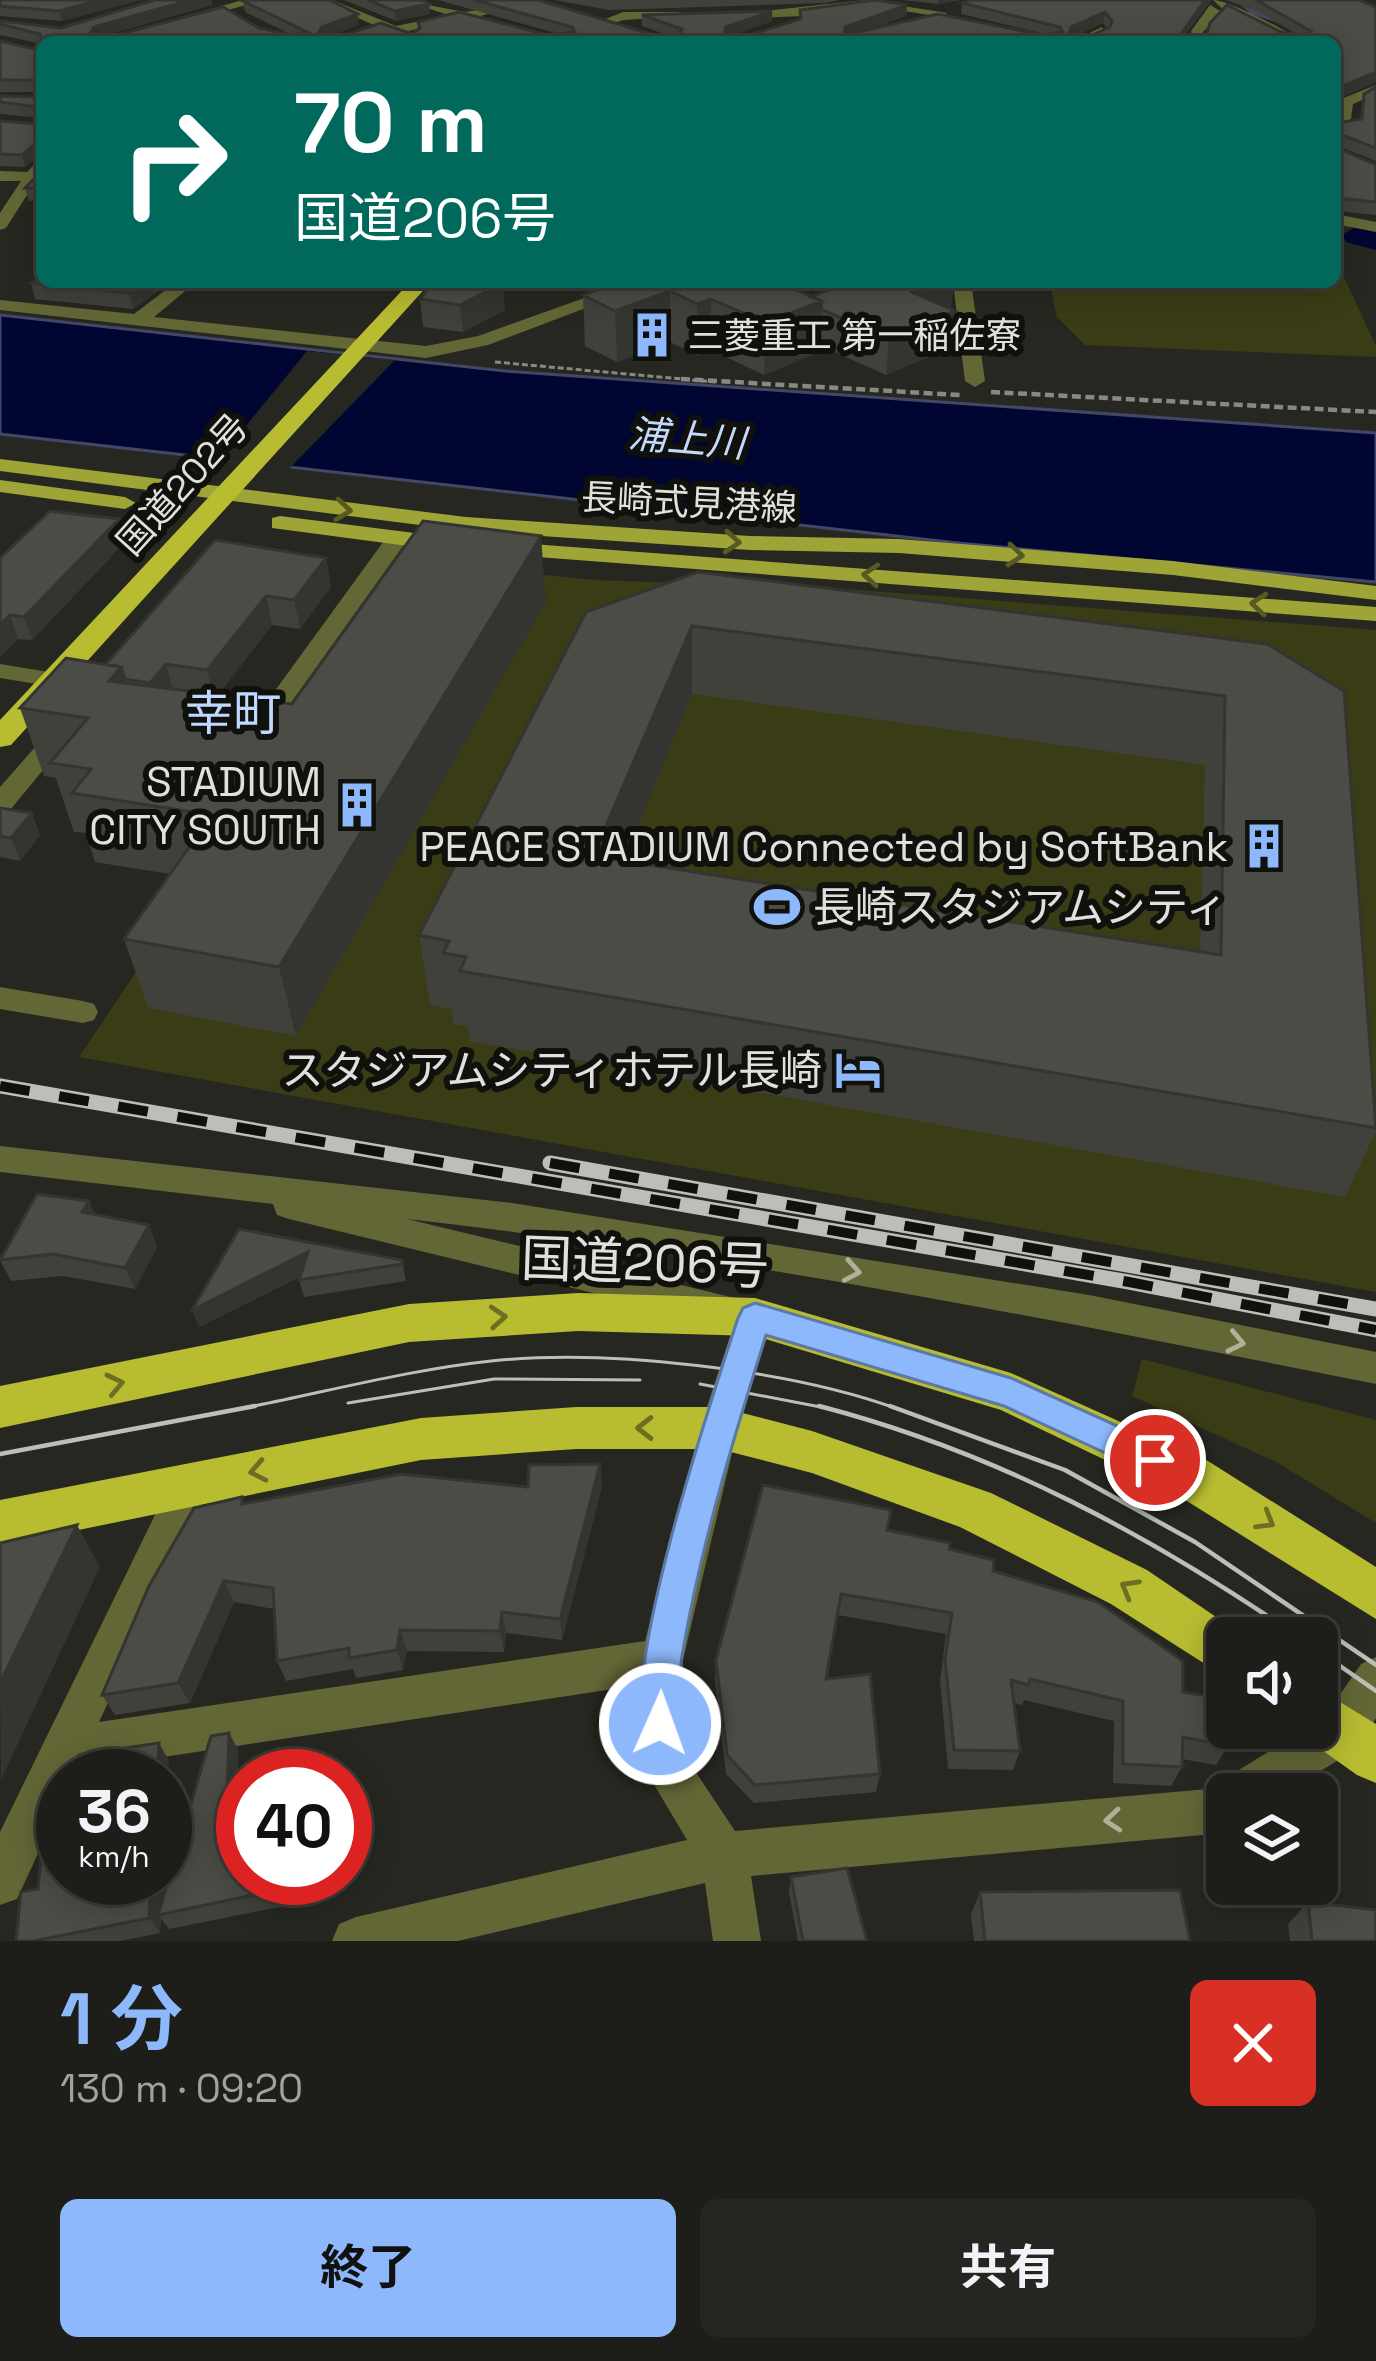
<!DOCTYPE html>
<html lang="ja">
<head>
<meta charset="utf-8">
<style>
	:root { --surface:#1d1d19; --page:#252622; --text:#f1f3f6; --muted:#a0a2a2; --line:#3b3b38; --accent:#8db9fc }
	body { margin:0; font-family:"Space Grotesk","Noto Sans JP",sans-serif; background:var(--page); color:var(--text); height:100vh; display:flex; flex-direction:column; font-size:45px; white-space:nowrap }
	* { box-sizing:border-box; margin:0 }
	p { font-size:39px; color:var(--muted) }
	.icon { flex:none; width:66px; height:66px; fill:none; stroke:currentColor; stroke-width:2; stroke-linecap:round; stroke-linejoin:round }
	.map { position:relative; height:1941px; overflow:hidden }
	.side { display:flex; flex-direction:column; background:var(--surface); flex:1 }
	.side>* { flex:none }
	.hud { position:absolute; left:36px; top:36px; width:1305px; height:252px; border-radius:18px; box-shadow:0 6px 30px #0003,0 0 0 3px var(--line); background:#00695c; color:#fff; overflow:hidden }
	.tools { position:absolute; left:1206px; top:1617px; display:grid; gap:24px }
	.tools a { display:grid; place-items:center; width:132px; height:132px; border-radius:18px; background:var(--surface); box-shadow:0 6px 30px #0003,0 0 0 3px var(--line); font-size:60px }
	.speed { position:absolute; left:36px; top:1749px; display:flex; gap:24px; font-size:60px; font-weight:700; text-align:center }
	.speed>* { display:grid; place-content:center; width:156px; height:156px; border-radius:50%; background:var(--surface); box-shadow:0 6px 30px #0003,0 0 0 3px var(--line); line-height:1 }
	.speed small { font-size:30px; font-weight:400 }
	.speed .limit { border:18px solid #d22; background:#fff; color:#111 }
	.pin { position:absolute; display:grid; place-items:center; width:102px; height:102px; color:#fff; margin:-51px; border:6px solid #fff; border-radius:50%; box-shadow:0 3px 12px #0007 }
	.me { position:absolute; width:132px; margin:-66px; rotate:2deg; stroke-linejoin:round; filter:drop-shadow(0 0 9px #0008) }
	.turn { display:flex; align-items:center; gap:42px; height:252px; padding:0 60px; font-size:54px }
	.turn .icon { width:156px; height:156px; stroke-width:2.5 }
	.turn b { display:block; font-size:84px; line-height:102px }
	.round { display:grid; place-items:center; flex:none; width:126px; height:126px; border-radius:18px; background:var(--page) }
	.headline { display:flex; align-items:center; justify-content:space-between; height:204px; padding:0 60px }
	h1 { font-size:72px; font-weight:700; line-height:90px; color:var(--accent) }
	.action { display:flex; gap:24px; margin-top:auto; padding:24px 60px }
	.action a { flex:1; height:138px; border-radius:18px; background:var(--accent); color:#111; font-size:48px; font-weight:700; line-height:138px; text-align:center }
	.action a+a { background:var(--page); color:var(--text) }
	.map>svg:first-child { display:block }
</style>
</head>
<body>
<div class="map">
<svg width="1376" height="1941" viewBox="0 0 1376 1941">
	<rect width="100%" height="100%" fill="#272721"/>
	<path fill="#3a3c16" d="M1335 258 1376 346V357L1085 345 1057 317 1051 289 1056 282H1335Z
		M410 562 595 580 832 588 1376 630V1292L79 1057Z
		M1142 1359 1376 1420V1523L1278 1463 1132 1396Z"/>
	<path fill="#000532" stroke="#434765" stroke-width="3" d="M0 315 505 371 1376 433V582L958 543 0 434Z"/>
	<path fill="#272721" d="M307 351 395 360 289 469 218 460Z"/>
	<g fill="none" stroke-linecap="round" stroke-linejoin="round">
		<path stroke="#434765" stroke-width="4.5" d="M1260 0H1239L1252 12 1280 21"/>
		<path fill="#000532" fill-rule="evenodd" d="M1358 225 1376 230V250L1346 242 1342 235Z"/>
		<path stroke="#888983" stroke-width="3" stroke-dasharray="6 3" stroke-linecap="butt" d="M495 362 715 382"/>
		<path stroke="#888983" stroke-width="4.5" stroke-dasharray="9 4.5" stroke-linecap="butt" d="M681 379 960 395
			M991 392 1376 412"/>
		<path fill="#636635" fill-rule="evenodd" d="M243 0H264L188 21 182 17Z
			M316 0H332L396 26 449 15 401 0 465 12 542 0 480 16 571 42H550L464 19 408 31 417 37 411 41Z
			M865 0 947 13 941 17 874 6 825 15 733 19 727 15Z
			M1213 0C1229 0 1289 32 1304 42 1272 42 1236 23 1213 0Z
			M1210 5 1222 12 1203 32 1204 42H1182L1192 37 1191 31Z
			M623 12H679L685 16 624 20 604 26 598 22Z
			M1102 27 1106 34 1088 42H1071Z
			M1376 85V94L1353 104 1351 119 1335 130 1341 99Z
			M42 157V182L36 181 6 228 0 230V213L21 181H0V171L27 172Z
			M1335 214 1376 222V232L1335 224Z
			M176 282H196L154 317 426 346 478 336 629 282H654L488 345 426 358 0 310V300L134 314Z
			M953 282H971L985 381 975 387 965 381Z
			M397 532 408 539 265 739H247L243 734 247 729 389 534Z
			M0 664 55 673 67 680 55 687 0 678Z
			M42 720 51 723 63 746 10 810 0 813V787L37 745 29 728Z
			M0 987 83 1001 94 1004 98 1012 94 1020 83 1023 0 1009Z
			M0 1146 512 1203 1089 1295 1376 1352V1384C1055 1320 732 1256 407 1219L768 1306 773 1317 738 1428 683 1660 681 1750 735 1831 1208 1789 1307 1728H1317L1361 1664 1376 1657V1718L1358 1748 1283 1794H1227V1828L1213 1834 751 1876 761 1941H713L705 1883 458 1941H332L339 1924 356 1917 687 1840 637 1756 640 1685 77 1770 74 1776H63V1799L17 1899 0 1905V1832L176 1472 190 1467 204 1472 210 1485 99 1722 645 1641 700 1428 733 1327 289 1219 277 1215 273 1204 0 1172Z"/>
		<path fill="#9fa436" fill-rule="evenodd" d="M0 459 466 517 750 536 899 539 1173 561 1376 586V600L1173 575 899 553 750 550 466 531 0 471Z
			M0 480 125 497 136 503 125 509 0 492Z
			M280 516 446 537 457 544 446 551 272 528V518Z
			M506 542 1376 607V621L498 554V544Z"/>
		<path fill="#b7bc31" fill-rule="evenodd" d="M410 282H431L11 745 0 747V720Z
			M578 1293 755 1298 1011 1373 1208 1461 1376 1567V1619L1174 1493 1001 1410 755 1336 578 1331 409 1342 0 1428V1386L409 1304Z
			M576 1407H719L812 1431 991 1493 1147 1570 1247 1638H1227V1678L1111 1604 960 1527 812 1473 719 1449H576L421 1460 0 1546V1500L421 1418Z
			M1317 1688 1376 1724V1783L1357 1775 1298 1733 1297 1728H1317Z"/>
		<path stroke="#bdbeb8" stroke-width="3" d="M700 1384 831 1409
			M348 1403 494 1379 640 1380
			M239 1409C322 1393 407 1370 491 1361 608 1349 788 1369 898 1409"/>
		<path stroke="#bdbeb8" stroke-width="4.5" d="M819 1406C996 1452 1150 1535 1300 1638
			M890 1406 1065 1470 1195 1542 1376 1665
			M0 1454 255 1406
			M1317 1650 1376 1691"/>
		<g stroke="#bdbeb8" stroke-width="15">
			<path id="rail" d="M0 1086 1129 1282 1376 1330
				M550 1163 1376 1309"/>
		</g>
		<use href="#rail" stroke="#10100d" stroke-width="10" stroke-dasharray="30" stroke-linecap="butt"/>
	</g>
	<path fill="#40413b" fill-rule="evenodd" d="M0 0H140L62 21 0 16Z
		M344 0H421L429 4 430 14 396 21Z
		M438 0H538L658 36H670L642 26V15L772 11V21L734 35H749L800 19V10L907 5 906 16 867 30 1045 34 961 14 962 3 1211 0 1186 34 1206 36 1281 32 1296 34 1261 13 1226 0H1359L1376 7V82L1335 100V42H42V44L0 35V21L61 28 212 5 109 34 117 35 259 28 292 35 245 12 243 1 359 25 329 36 412 34 419 29 418 22 548 35 559 34ZM1103 23 1107 28 1090 36 1077 35Z
		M554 0H839L825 3 610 10Z
		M902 0H960L938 4Z
		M0 41 38 50 42 47V92H0Z
		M1376 87V161L1335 145 1337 123 1360 119 1364 94Z
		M42 94V152L25 167 0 166V121L42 124 41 118 0 114V96L39 97Z
		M1335 147 1376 165V215L1335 211Z
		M42 171V200L29 201 25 188Z
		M42 282H170L133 309 35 299 31 283Z
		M620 282 811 297 827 291 806 282H954L951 306 948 308 955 311 951 347 886 375 819 345V352L764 375 711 350 697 355 670 342 617 362 585 346 583 295Z
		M420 299 505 310 463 332 423 327Z
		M125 542 32 640 18 639 0 657V558Z
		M326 558 331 587 300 629 272 625 218 695 292 704 546 602 296 1036 148 1008 124 939 170 874 95 862 86 833 74 832 56 778 44 776 20 708Z
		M586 612 1267 644 1376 1112V1131L1345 1197 470 1041 468 1026 453 1024 451 1009 430 1005 419 935ZM692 694 1205 765 1200 952 624 861Z
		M0 808 40 835 20 861 0 857Z
		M89 1201 95 1215 149 1225 157 1247 135 1289 63 1276 11 1281 0 1260Z
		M239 1229 402 1260 406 1281 304 1297 299 1280 301 1276 199 1327Z
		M600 1464 602 1487 562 1640 506 1633 504 1652 407 1651 403 1670 356 1678 353 1669 286 1681 277 1661 274 1609 234 1602 190 1703 115 1715 102 1695 245 1504 528 1487Z
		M887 1530 949 1549 993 1571 1183 1692 1228 1746 1216 1765 1182 1759V1767L1171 1786 1113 1783 1114 1721 1024 1700 1022 1705 1014 1703 1020 1751 1013 1770 948 1769 940 1680 946 1634 838 1615 827 1679 880 1774 876 1792 754 1803 726 1774 715 1680 716 1660Z
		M229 1733 238 1750 237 1801 243 1878H304V1902L169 1929 161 1919 160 1933 120 1941H16L38 1889 63 1878H163L162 1900Z
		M791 1877 867 1941H798L789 1892Z
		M980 1892 1190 1941H974L971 1914Z
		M1308 1902 1376 1941H1290L1288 1924Z"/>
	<path fill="#343530" d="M99 0H140L62 21 59 11Z
		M190 0H212V5L97 38 91 32 94 27Z
		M938 0H960L938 4Z
		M1205 0H1211L1180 42 1181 34Z
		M429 4 430 14 396 21 395 11Z
		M907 5 906 16 844 38 845 27Z
		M772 11V21L726 38 724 42 726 27Z
		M1105 12 1103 23 1069 38 1071 27Z
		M358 14 359 25 323 38 319 32 322 27Z
		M1376 72V82L1336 100 1339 88Z
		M39 140 42 152 25 167 22 155Z
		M144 282H170L133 309 129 293Z
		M937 282H954L951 306 939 312 912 292Z
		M503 283 505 310 463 332 460 305Z
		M670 291V342L617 362 615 311Z
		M711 299V350L697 355V304Z
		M822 301 819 352 764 375 766 323Z
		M955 311 951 347 886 375 889 339Z
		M119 519 125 542 32 640 24 617Z
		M541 536 546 602 296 1036 279 967Z
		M326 558 331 587 300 629 294 600Z
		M266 596 272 625 214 700 207 670Z
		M10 615 18 639 0 657V625Z
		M692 626V694L597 926 593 856Z
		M166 664 174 694 159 713 150 683Z
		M121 667 141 735 109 681Z
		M32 813 40 835 20 861 11 838Z
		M89 1201 98 1223 82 1212Z
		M149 1225 157 1247 135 1289 125 1268Z
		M308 1252 313 1269 199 1327 192 1310Z
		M600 1464 602 1487 562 1640 560 1619Z
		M77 1525 100 1567 1 1780 0 1683Z
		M224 1581 234 1602 190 1703 178 1683Z
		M502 1612 506 1633 504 1652 500 1631Z
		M400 1630 407 1651 403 1670 397 1650Z
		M229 1733 238 1750 236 1819 227 1803Z
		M159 1743 169 1761 165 1845V1776H157Z
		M151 1878H163L161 1914 158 1915 161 1919 160 1933 149 1918Z
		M296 1878H304V1902L296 1886Z"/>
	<path fill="#4b4c45" stroke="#343530" stroke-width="3" fill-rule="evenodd" d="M0 0H99L59 11 0 6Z
		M155 0H190L94 27 91 32 117 35 223 7 259 28 292 35 307 32 243 1 247 0H329L358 14 322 27 319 32 323 36 344 35 381 23 412 34 420 28 418 22 459 12 548 35 575 32 572 27 474 0H538L658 36H678L682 29 642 15 772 11 726 27 724 35H749L801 19 800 10 875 0 907 5 845 27 844 35 938 14 1043 35 1063 32 1060 27 962 3 970 0H1205L1181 34 1206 36 1210 23 1227 5 1281 32 1306 36 1311 31 1256 0H1359L1376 7V72L1339 88H1335V42H43L40 34 0 24V21L61 28ZM1105 12 1112 21 1110 27 1090 36 1069 34 1071 27Z
		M368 0H421L429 4 395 11Z
		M0 41 38 50 42 47V88L39 80H0Z
		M1376 87V148L1337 133 1335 141V120L1337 123 1362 119 1364 94Z
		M42 94V144L39 140 22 155 0 154V121L42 124 39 107 0 102V96L39 97Z
		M1335 147 1376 165V202L1336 198 1335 203Z
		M42 171V188H25Z
		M42 277V282H144L129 293 31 283Z
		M433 282H501L503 283 460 305 420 299Z
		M620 282H777L822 301 766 323 711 299 697 304 670 291 615 311 583 295Z
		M850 282H937L912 292 955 311 889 339 821 309 822 301 811 297Z
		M50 511 119 519 24 617 10 615 0 625V558Z
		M423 521 541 536 279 967 124 939 212 815 72 793 91 769 50 763 88 718 20 708 66 658 121 667 109 681 292 704Z
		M215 540 326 558 294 600 266 596 207 670 166 664 150 683 125 679 121 667 106 664Z
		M698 572 1267 644 1344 691 1376 1128 460 971 466 957 443 953 449 941 419 935 586 612ZM692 626 1225 696 1221 955 593 856Z
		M0 808 32 813 11 838 0 836Z
		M37 1194 89 1201 82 1212 149 1225 125 1268 53 1254 0 1260Z
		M239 1229 402 1260V1264L299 1280 308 1252 192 1310Z
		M600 1464 560 1619 502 1612 500 1631 400 1630 397 1650 349 1658V1648L277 1661 273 1588 224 1581 178 1683 102 1695 149 1586 194 1508 242 1497V1504L401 1474 528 1487 529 1465Z
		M763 1485 891 1510 887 1530 950 1543 949 1549 994 1560 993 1571 1098 1602 1183 1661V1692L1227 1699 1228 1746 1183 1737 1182 1767 1123 1764V1701L1030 1679 1029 1685 1011 1680 1020 1751 954 1750 945 1659 952 1613 841 1594 826 1679 870 1674 880 1774 755 1785 727 1755 716 1660Z
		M77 1525 0 1683V1543Z
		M229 1733 227 1803 243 1800V1878H296V1886L158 1915 211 1736Z
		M159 1743 157 1776H74L79 1755Z
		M63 1819V1878H151L149 1918 34 1941H16L21 1892 38 1889 41 1859 54 1856Z
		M847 1868 867 1941H803L791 1877Z
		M1180 1890 1190 1941H985L980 1892Z
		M1308 1902 1376 1910V1941H1312Z"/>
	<defs><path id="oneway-chevron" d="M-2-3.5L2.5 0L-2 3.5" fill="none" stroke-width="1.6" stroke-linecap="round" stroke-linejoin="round" transform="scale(3)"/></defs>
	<g stroke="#585a22">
		<use href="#oneway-chevron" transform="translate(343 510) rotate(6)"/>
		<use href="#oneway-chevron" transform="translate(732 542) rotate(4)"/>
		<use href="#oneway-chevron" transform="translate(1015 555) rotate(5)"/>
		<use href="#oneway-chevron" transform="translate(871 575) rotate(-176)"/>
		<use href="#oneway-chevron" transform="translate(1259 604) rotate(-175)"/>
	</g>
	<g stroke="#aeb099">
		<use href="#oneway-chevron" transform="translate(852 1271) rotate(10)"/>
		<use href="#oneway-chevron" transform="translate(1236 1342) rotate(12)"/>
		<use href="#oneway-chevron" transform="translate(1113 1820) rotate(175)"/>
	</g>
	<g stroke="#6c6f21">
		<use href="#oneway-chevron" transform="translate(498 1317) rotate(-4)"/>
		<use href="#oneway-chevron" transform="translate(115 1384) rotate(-12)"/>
		<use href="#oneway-chevron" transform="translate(645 1428) rotate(180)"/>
		<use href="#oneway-chevron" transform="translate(258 1471) rotate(169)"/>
		<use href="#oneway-chevron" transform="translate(1266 1521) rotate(31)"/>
		<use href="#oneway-chevron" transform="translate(1129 1588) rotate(-150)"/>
	</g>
	<path fill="#8db9fc" stroke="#5c78a4" stroke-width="3" d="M755 1303 1011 1378 1168 1449 1173 1460 1168 1472 1155 1476 1004 1406 766 1335C733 1440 700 1548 682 1656 677 1684 685 1712 674 1738L660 1744 646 1738C619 1673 713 1395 738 1318L743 1308Z"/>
	<defs>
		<g id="building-bare" transform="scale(3.6)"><path d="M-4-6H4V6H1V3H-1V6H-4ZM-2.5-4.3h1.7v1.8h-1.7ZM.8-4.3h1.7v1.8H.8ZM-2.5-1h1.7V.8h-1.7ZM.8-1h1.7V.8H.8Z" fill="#8db9fc" stroke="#10100d" stroke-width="2.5" paint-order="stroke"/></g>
		<g id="stadium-bare" transform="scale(3.6)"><path d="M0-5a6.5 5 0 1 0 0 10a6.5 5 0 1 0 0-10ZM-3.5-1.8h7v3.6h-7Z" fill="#8db9fc" stroke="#10100d" stroke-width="2.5" paint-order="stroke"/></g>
		<g id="hotel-bare" transform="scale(3.6)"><path d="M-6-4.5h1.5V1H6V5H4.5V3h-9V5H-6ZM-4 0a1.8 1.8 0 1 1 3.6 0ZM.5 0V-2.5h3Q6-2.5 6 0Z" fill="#8db9fc" stroke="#10100d" stroke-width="2.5" paint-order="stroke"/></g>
	</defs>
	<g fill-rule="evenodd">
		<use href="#building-bare" x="652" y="335"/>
		<use href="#building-bare" x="357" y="805"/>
		<use href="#building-bare" x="1264" y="846"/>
		<use href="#stadium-bare" x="777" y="907"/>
		<use href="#hotel-bare" x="858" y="1070"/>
	</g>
	<g text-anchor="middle" stroke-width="12" stroke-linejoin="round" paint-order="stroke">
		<g font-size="36" fill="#e0e1dc" stroke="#10100d" text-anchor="start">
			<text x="688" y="348">三菱重工 第一稲佐寮</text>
		</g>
		<g font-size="36" fill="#e0e1dc" stroke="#10100d">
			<text transform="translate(182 484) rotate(-48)" y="13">国道202号</text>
			<text transform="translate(689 502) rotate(3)" y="13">長崎式見港線</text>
		</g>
		<g font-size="39" font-style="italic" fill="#c4d9f9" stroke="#10100d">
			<text transform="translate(687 438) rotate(5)" y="14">浦上川</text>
		</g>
		<g font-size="42" fill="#e0e1dc" stroke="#10100d" text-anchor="end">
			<text x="321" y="796">STADIUM<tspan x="321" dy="48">CITY SOUTH</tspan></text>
			<text x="1228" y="861">PEACE STADIUM Connected by SoftBank</text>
			<text x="813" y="922" text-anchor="start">長崎スタジアムシティ</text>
			<text x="822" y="1085">スタジアムシティホテル長崎</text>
		</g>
		<g font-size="48" fill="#bfd8ff" stroke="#10100d">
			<text x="233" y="730">幸町</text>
		</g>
		<g font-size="51" fill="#e0e1dc" stroke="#10100d">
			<text transform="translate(645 1262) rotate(2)" y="18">国道206号</text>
		</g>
	</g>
</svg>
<div class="tools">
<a><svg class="icon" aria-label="sound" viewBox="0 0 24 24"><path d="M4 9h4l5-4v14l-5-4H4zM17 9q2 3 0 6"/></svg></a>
<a><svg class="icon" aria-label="layers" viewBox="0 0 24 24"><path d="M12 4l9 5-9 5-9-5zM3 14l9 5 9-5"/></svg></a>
</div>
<div class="speed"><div>36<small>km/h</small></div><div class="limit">40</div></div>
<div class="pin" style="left:1155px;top:1460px;background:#d93025"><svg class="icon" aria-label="arrive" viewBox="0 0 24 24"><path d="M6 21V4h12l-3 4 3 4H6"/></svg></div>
<svg class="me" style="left:660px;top:1724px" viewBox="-20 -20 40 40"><circle r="17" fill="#8db9fc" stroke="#fff" stroke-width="3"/><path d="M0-11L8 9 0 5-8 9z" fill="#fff"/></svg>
<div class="hud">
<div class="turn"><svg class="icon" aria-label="right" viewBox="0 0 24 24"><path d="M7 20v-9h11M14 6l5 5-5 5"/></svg><div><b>70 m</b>国道206号</div></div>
</div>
</div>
<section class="side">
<div class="headline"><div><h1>1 分</h1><p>130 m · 09:20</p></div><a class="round" style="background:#d93025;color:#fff"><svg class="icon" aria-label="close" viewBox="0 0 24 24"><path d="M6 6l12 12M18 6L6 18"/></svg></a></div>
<div class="action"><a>終了</a><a>共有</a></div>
</section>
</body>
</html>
